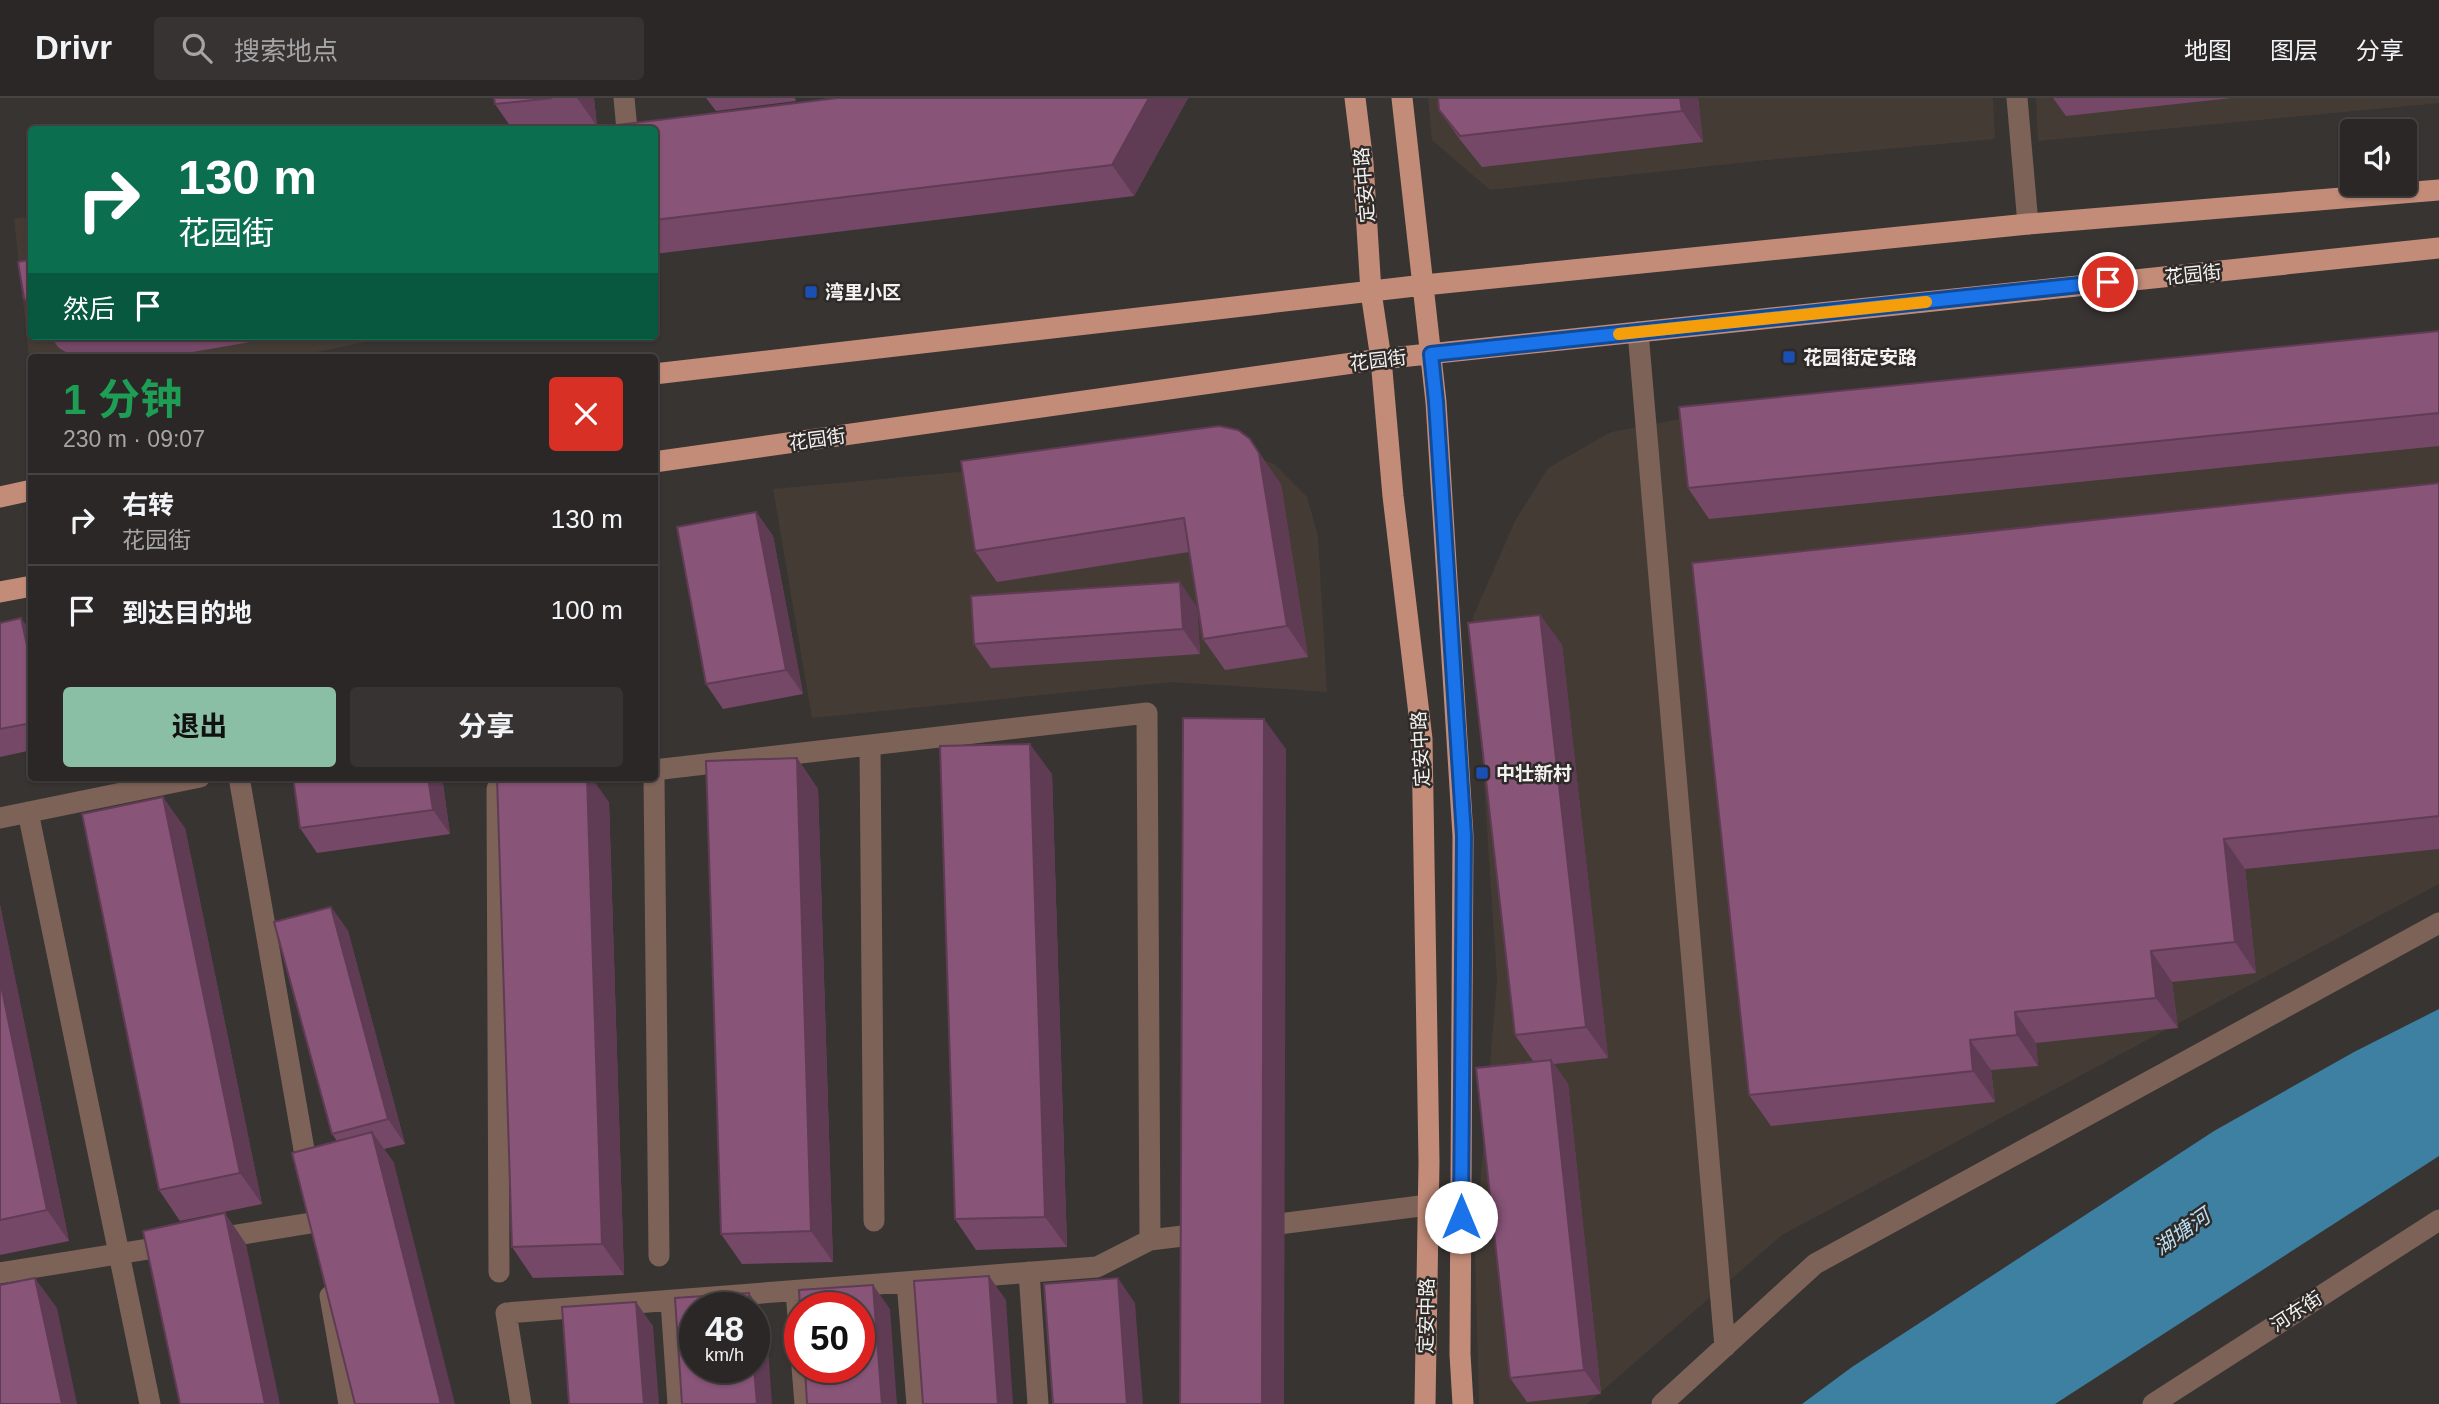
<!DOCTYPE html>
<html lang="zh">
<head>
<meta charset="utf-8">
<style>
	:root { --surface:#2a2726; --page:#363332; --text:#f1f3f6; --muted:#a5a5a7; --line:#464443; --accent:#8abfa5 }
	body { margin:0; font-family:Helvetica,"Noto Sans SC",sans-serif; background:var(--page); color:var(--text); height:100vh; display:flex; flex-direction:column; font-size:26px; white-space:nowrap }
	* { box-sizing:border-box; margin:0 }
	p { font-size:23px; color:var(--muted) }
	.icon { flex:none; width:38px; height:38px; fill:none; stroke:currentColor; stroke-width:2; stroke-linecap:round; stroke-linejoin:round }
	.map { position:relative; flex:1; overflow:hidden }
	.details { position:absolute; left:28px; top:256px; width:630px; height:427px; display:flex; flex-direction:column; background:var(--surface); border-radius:7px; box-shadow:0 2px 5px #0004,0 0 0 2px var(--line) }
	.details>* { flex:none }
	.hud { position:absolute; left:28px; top:28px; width:630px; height:214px; border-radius:7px; box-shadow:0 2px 5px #0004,0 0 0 2px var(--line); background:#0b6e4f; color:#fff; overflow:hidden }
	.tools { position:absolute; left:2340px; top:21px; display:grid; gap:14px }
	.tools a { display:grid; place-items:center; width:77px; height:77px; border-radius:7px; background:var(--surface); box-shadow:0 2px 5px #0004,0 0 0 2px var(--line); font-size:35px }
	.speed { position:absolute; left:679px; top:1194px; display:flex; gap:14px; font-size:35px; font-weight:700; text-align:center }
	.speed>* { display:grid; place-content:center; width:91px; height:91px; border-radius:50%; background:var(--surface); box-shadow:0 2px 5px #0004,0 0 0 2px var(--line); line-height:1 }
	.speed small { font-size:18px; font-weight:400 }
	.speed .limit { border:10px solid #d22; background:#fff; color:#111 }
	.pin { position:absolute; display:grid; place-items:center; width:60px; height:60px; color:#fff; margin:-30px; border:4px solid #fff; border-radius:50%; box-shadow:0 2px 7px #0007 }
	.me { position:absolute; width:77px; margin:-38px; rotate:0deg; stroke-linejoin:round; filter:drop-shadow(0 0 5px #0008) }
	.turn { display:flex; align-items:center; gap:24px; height:147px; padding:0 35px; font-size:32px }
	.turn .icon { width:91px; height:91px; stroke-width:2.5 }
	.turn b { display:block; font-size:49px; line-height:60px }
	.then { display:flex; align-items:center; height:66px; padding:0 35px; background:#0003; gap:14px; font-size:26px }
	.round { display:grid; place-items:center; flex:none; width:74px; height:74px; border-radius:7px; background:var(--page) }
	.head { display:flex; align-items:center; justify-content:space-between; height:119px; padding:0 35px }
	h1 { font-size:42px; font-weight:700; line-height:52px; color:#1e9e55 }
	.cta { display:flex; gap:14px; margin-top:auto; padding:14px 35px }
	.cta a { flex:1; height:80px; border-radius:7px; background:var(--accent); color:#111; font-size:28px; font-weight:700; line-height:80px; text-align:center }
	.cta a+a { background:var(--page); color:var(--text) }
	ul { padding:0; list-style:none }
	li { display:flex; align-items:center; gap:21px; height:91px; padding:0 35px; border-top:2px solid var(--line) }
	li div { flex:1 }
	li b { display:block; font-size:26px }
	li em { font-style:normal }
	header { display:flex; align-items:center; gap:42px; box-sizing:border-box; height:98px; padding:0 35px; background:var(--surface); border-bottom:2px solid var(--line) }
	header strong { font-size:33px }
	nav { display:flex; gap:38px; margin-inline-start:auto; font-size:24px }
	.search { width:490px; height:63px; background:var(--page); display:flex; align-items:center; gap:18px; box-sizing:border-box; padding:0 24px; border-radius:7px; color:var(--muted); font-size:26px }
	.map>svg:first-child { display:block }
</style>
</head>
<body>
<header>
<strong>Drivr</strong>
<div class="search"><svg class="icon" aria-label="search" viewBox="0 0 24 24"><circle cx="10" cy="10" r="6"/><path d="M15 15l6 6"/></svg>搜索地点</div>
<nav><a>地图</a><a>图层</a><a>分享</a></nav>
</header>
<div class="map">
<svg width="2439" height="1306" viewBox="0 0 2439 1306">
	<rect width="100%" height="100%" fill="#383432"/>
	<path fill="#443b35" d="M1428 0H1993L1995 41 1767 62 1490 92 1432 42Z
		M2036 0H2439V5L2038 43Z
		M31 118 32 238H395L292 259H32L31 278 14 121Z
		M2439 239V786L1782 1137 1587 1306H1479L1475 1149 1497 881 1473 519 1515 423 1548 370 1611 334 1691 319Z
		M1230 349 1274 366 1307 399 1318 438 1327 594 1172 584 812 620 773 391Z"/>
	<path fill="#3d80a1" d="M2439 911V1058L2055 1306H1802L1852 1269 2214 1033 2354 954Z"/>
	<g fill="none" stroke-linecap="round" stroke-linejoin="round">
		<path stroke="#7d6258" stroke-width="21" d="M624 0 627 32
			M2017 0 2028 126
			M1638 234 1725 1249
			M870 648 874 1123
			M654 672 1147 615 1150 1142
			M239 679 309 1080
			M654 679 659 1158
			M28 714 150 1306
			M0 720 200 679
			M1256 1129 1428 1107
			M212 1141 317 1124
			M499 1174 497 691 526 687
			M1029 1174 1038 1306
			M0 1175 173 1147
			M907 1184 917 1306
			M796 1193 800 1244
			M330 1198 349 1306
			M671 1203 678 1306
			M802 1269 805 1306
			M521 1306 506 1215 1097 1169 1150 1142 1207 1135
			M1662 1306 1815 1166 2439 825
			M2153 1306 2439 1122"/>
		<path stroke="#c38c79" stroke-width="21" d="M1355 0 1363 65 1371 194 1381 261 1393 398 1422 641 1429 1064 1425 1306
			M1402 0 1436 304 1463 738 1460 1256 1463 1306
			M654 276 1424 187 2028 126 2439 92
			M654 364 1381 261 2439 150
			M0 399 32 392
			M0 494 32 488"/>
	</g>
	<path fill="#754867" d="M494 0H594L597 28 565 32H513L495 6Z
		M706 0H795L796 3 716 13Z
		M1188 0 1134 98 654 156V32Z
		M1698 0 1703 44 1482 69 1461 43 1439 12Z
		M2053 0H2232L2066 18Z
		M2439 233V348L1709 421 1688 390Z
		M50 238H284L164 259H74L59 250Z
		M2439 385V751L2245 771 2256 875 2172 884 2178 930 2036 945 2038 968 1991 972 1995 1004 1771 1028 1749 997Z
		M1281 386 1308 559 1225 572 1203 541 1189 454 997 484 975 453Z
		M756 414 773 438 803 596 723 611 706 586Z
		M1197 509 1200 556 991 570 974 546Z
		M1540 517 1562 547 1608 960 1554 966 1568 986 1601 1296 1527 1304 1510 1280 1533 963 1515 937Z
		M0 525 32 535V652L0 659Z
		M797 660 818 691 833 1164 742 1166 721 1136Z
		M1052 676 1067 1149 976 1152 955 1121Z
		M442 679 450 736 317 755 300 730Z
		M609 704 624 1177 533 1180 512 1149Z
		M185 730 262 1106 180 1123 159 1092Z
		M0 807 69 1143 0 1157Z
		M331 809 348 833 405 1046 384 1051 394 1065 337 1043 332 1036Z"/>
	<path fill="#5f3b54" d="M577 0H594L597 28Z
		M1149 0H1188L1134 98 1112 67Z
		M1680 0H1698L1703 44 1682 13Z
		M1250 341 1281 386 1308 559 1287 528Z
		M756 414 773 438 803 596 786 572Z
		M1180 484 1197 509 1200 556 1183 531Z
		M1540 517 1562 547 1608 960 1586 929Z
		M21 520 32 535V570Z
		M1264 621 1286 651 1284 1306H1262Z
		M1030 646 1052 676 1067 1149 1045 1119Z
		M797 660 818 691 833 1164 811 1133Z
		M428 679H442L450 736 433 712Z
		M587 679H591L609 704 624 1177 602 1146Z
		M163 699 185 730 262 1106 240 1075Z
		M2224 741 2245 771 2256 875 2235 844Z
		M0 807 69 1143 47 1112 0 882Z
		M331 809 348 833 405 1046 388 1021Z
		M2151 853 2172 884 2178 930 2156 900Z
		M2015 914 2036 945 2038 968 2017 937Z
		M1970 942 1991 972 1995 1004 1973 973Z
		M1551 962 1568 986 1601 1296 1584 1272Z
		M372 1034 394 1065 455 1306H441Z
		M225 1115 246 1146 280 1306H265Z
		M989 1178 1006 1202 1013 1306H998Z
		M35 1180 57 1210 77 1306H62Z
		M1118 1180 1135 1205 1143 1306H1127Z
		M873 1187 890 1211 897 1306H882Z
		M749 1195 766 1220 772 1306H757L754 1268V1209H750Z
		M636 1204 653 1228 659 1306H644Z"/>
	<path fill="#885478" stroke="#5f3b54" stroke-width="2" d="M494 0H552L495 6Z
		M837 0H1149L1112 67 654 122V32H577Z
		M1438 0H1680L1682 13 1460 38 1439 12Z
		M32 161V211L24 200 18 164Z
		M2439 233V315L1688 390 1679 309Z
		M1219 328 1238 332 1250 341 1259 355 1287 528 1203 541 1184 420 975 453 961 363Z
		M2439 385V718L2224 741 2235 844 2151 853 2156 900 2015 914 2017 937 1970 942 1973 973 1749 997 1692 465Z
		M756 414 786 572 706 586 677 429Z
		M1180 484 1183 531 974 546 971 498Z
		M1540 517 1586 929 1515 937 1468 525Z
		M21 520 32 570V625L0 631V525Z
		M1183 620 1264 621 1262 1306H1180Z
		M1030 646 1045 1119 955 1121 940 648Z
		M797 660 811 1133 721 1136 706 663Z
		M293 679H428L433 712 300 730Z
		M497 679H587L602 1146 512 1149Z
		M163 699 240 1075 159 1092 82 716Z
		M331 809 388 1021 332 1036 274 824Z
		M0 882 47 1112 0 1122Z
		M1551 962 1584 1272 1510 1280 1476 970Z
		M372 1034 441 1306H355L292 1055Z
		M225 1115 265 1306H180L143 1133Z
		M989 1178 998 1306H923L914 1183Z
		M35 1180 62 1306H0V1187Z
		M1118 1180 1127 1306H1053L1044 1186Z
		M873 1187 882 1306H807L805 1269H859V1209H800L799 1192Z
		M749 1195 750 1209H695V1269H754V1268L757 1306H682L675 1200Z
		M636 1204 644 1306H569L562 1209Z"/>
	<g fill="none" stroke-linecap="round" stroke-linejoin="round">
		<g stroke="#114b97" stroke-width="18">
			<path id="route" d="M1461 1119 1464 738 1436 304 1431 256 2108 184"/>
		</g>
		<use href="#route" stroke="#1a73e8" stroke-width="12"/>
		<path stroke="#f59e0b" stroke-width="12" d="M1619 236 1926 204"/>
	</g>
	<g fill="#1a4fb4" stroke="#2e2a28" stroke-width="2.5">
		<rect x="804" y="187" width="14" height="14" rx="3.5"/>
		<rect x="1782" y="252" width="14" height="14" rx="3.5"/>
		<rect x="1475" y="668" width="14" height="14" rx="3.5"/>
	</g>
	<g text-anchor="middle" stroke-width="5" stroke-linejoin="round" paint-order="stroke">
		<g font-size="19" fill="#f4f2f0" stroke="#2e2a28">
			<text transform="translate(1364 87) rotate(-95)" y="7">定安中路</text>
			<text transform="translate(2193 176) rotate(-6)" y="7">花园街</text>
			<text transform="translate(1378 262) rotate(-7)" y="7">花园街</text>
			<text transform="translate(817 341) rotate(-8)" y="7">花园街</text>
			<text transform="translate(1420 651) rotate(-93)" y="7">定安中路</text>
			<text transform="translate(2296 1213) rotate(-33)" y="7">河东街</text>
			<text transform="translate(1426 1218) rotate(-89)" y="7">定安中路</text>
		</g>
		<g font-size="19" font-weight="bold" fill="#f4f2f0" stroke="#2e2a28" text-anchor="start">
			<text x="825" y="201">湾里小区</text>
			<text x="1803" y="266">花园街定安路</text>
			<text x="1496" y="682">中壮新村</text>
		</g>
		<g font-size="21" font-style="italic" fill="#bbdff2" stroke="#2e2a28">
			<text transform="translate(2182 1134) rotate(-35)" y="7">湖塘河</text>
		</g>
	</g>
</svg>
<div class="tools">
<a><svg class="icon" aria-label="sound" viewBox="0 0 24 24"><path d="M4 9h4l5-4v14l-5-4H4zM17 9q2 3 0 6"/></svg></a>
</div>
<div class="speed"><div>48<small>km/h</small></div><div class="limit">50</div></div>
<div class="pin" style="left:2108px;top:184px;background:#d93025"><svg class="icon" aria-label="arrive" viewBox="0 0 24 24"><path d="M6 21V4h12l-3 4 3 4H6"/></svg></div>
<svg class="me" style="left:1461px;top:1119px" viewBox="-20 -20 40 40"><circle r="19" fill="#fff"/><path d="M0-13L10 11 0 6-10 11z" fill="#1a73e8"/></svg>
<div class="hud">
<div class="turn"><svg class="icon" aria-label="right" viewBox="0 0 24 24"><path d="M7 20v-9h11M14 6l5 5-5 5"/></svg><div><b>130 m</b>花园街</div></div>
<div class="then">然后<svg class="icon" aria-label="arrive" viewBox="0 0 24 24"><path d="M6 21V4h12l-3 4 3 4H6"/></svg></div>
</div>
<section class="details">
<div class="head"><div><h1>1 分钟</h1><p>230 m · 09:07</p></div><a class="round" style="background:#d93025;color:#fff"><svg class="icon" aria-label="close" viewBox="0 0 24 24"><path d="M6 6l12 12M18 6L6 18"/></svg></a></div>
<ul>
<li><svg class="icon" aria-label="right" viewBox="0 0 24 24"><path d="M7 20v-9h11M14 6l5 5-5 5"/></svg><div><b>右转</b><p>花园街</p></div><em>130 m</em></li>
<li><svg class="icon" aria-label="arrive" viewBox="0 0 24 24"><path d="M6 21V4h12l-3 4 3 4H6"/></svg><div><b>到达目的地</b></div><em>100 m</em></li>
</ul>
<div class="cta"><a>退出</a><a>分享</a></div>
</section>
</div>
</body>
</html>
